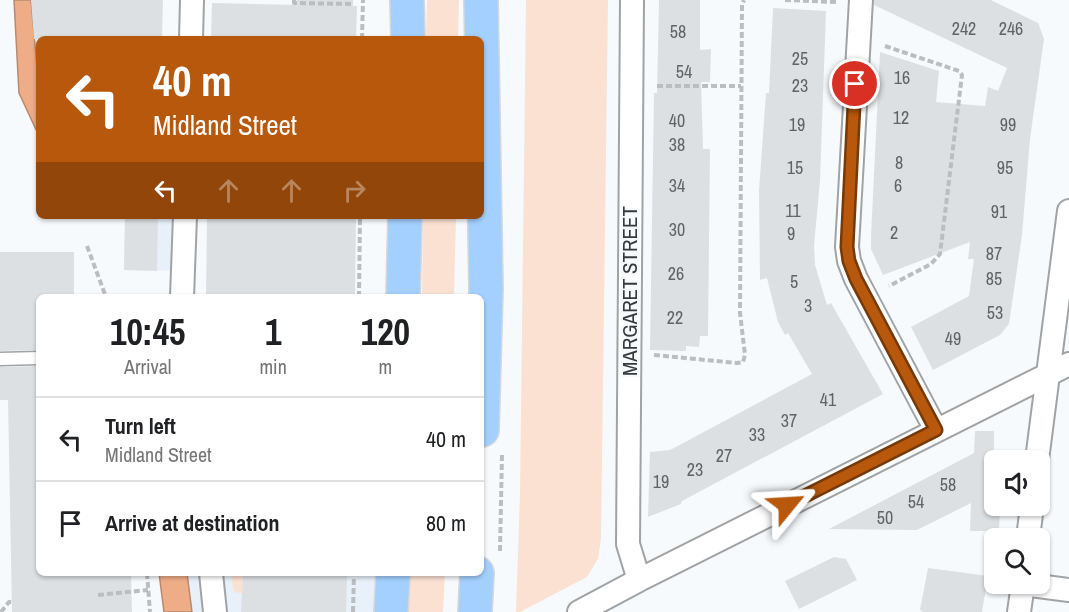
<!DOCTYPE html>
<html lang="en">
<head>
<meta charset="utf-8">
<style>
	:root { --surface:#fff; --page:#f6f6f6; --text:#202124; --muted:#757577; --line:#e0e0e0 }
	body { margin:0; font-family:"Archivo Narrow",sans-serif; background:var(--page); color:var(--text); height:100vh; display:flex; flex-direction:column; font-size:22px; white-space:nowrap }
	* { box-sizing:border-box; margin:0 }
	p { font-size:20px; color:var(--muted) }
	.icon { flex:none; width:33px; height:33px; fill:none; stroke:currentColor; stroke-width:2; stroke-linecap:round; stroke-linejoin:round }
	.map { position:relative; flex:1; overflow:hidden }
	.drawer { position:absolute; left:36px; top:294px; width:448px; height:282px; display:flex; flex-direction:column; background:var(--surface); border-radius:9px; box-shadow:0 2px 4px #0004 }
	.drawer>* { flex:none }
	.guide { position:absolute; left:36px; top:36px; width:448px; height:183px; border-radius:9px; box-shadow:0 2px 4px #0004; background:#b7580d; color:#fff; overflow:hidden }
	.tools { position:absolute; left:984px; top:450px; display:grid; gap:12px }
	.tools a { display:grid; place-items:center; width:66px; height:66px; border-radius:9px; background:var(--surface); box-shadow:0 2px 4px #0004; font-size:30px }
	.pin { position:absolute; display:grid; place-items:center; width:51px; height:51px; color:#fff; margin:-26px; border:3px solid #fff; border-radius:50%; box-shadow:0 2px 6px #0007 }
	.me { position:absolute; width:66px; margin:-33px; rotate:63deg; stroke-linejoin:round; filter:drop-shadow(0 0 4px #0008) }
	.turn { display:flex; align-items:center; gap:21px; height:126px; padding:0 18px; font-size:27px }
	.turn .icon { width:78px; height:78px; stroke-width:2.5 }
	.turn b { display:block; font-size:42px; line-height:51px }
	.lanes { display:flex; align-items:center; height:57px; padding:0 18px; background:#0003; justify-content:center; gap:30px; direction:ltr }
	.lanes .off { opacity:.35 }
	.eta { display:flex; justify-content:space-evenly; align-items:center; height:102px; text-align:center }
	.eta b { font-size:36px; font-weight:700; line-height:42px }
	ul { padding:0; list-style:none }
	li { display:flex; align-items:center; gap:18px; height:84px; padding:0 18px; border-top:2px solid var(--line) }
	li div { flex:1 }
	li b { display:block; font-size:22px }
	li em { font-style:normal }
	.map>svg:first-child { display:block }
</style>
</head>
<body>
<div class="map">
<svg width="1069" height="612" viewBox="0 0 1069 612">
	<rect width="100%" height="100%" fill="#f7fafd"/>
	<path fill="#e8f0f9" d="M125 216H185L183 271 124 270Z
		M187 573H393L391 612H192Z"/>
	<path fill="#fbe1d2" d="M427 0H459L458 39H426Z
		M526 0H608L601 539 598 559 587 577 520 612H516L520 493Z
		M423 216H456L454 297H422Z
		M231 573H243L242 593 234 592Z
		M410 573H445L443 612H408Z"/>
	<path fill="#efad87" stroke="#b88a70" stroke-width="1.5" d="M14 0H31L39 90V136L19 93Z
		M159 573H187L192 612H164Z"/>
	<path fill="#dde0e3" d="M31 0H163L162 39H34Z
		M297 0H353V6H357L356 39H211L212 3 297 5Z
		M659 0H700V50L711 49 710 82H701L703 149H710L708 336H700L699 347 686 346V351L650 350 654 93H657Z
		M874 0H991L1038 23 1044 39 1030 139 1022 235 1009 324 1000 335 933 370 911 327 969 296 974 259H968L970 242 883 275 871 249V236L880 52 939 71 936 102 985 106 988 87 998 91 1007 68 874 5Z
		M773 8 826 11 820 181 814 246 815 265 827 305 831 303 883 394 682 501 681 504 648 517 650 452 670 450 689 440 812 374 788 333 785 335 778 322 767 278 760 280 759 191 766 93H769Z
		M125 216H158L157 271 124 270Z
		M207 216H356L355 297H206Z
		M0 252H74V297H39V350L0 351Z
		M39 366V573H131L132 612H12L8 400H0V367Z
		M975 431H994V506H1000L999 531H970L971 503 917 530 829 529 974 453Z
		M834 557 846 559 857 580 799 609 785 581Z
		M928 568 988 576 982 612H921L922 610H920Z
		M243 573 347 575 346 612H241Z"/>
	<g fill="none" stroke-linecap="round" stroke-linejoin="round">
		<g stroke="#a0a3a5" stroke-width="15">
			<path id="service" d="M0 359 39 358"/>
		</g>
		<g stroke="#a0a3a5" stroke-width="26">
			<path id="minor" d="M632 0 628 544 639 580
				M861 0 847 247 849 261 856 279 936 430
				M191 39 192 0
				M182 297 185 216
				M1037 460 1069 211
				M1028 538 1032 506
				M211 573 215 612
				M1023 584 1069 590
				M579 612 639 580 1069 364
				M1019 612 1023 584"/>
		</g>
		<g stroke="#d7d7d8" stroke-width="36">
			<path id="trunk" d="M407 0 408 39
				M481 0 486 289 482 430
				M403 297 405 216
				M391 612 393 573
				M475 612 477 573"/>
		</g>
		<path stroke="#bbbdc0" stroke-width="4" stroke-dasharray="6 3" stroke-linecap="butt" d="M294 0V3L353 4
			M785 0 836 2
			M362 39 363 0
			M885 46 959 71 962 75 940 254 931 264 889 286
			M657 86H741
			M87 246 106 297
			M359 297 360 216
			M654 355 737 363 743 362 745 355 740 313 742 4 744 0
			M500 551 502 454
			M147 573 150 612
			M98 595 148 590
			M1 612 9 602H12
			M353 612 354 573"/>
		<use href="#service" stroke="#fff" stroke-width="12"/>
		<use href="#minor" stroke="#fff" stroke-width="22"/>
		<use href="#trunk" stroke="#a3d0ff" stroke-width="33"/>
	</g>
	<g fill="none" stroke-linecap="round" stroke-linejoin="round">
		<g stroke="#773908" stroke-width="15">
			<path id="route" d="M787 505 936 430 856 279 849 261 847 247 855 84"/>
		</g>
		<use href="#route" stroke="#b7580d" stroke-width="10"/>
	</g>
	<g text-anchor="middle" stroke-width="5" stroke-linejoin="round" paint-order="stroke">
		<g font-size="18" fill="#616365">
			<text x="964" y="35">242</text>
			<text x="1011" y="35">246</text>
			<text x="678" y="38">58</text>
			<text x="800" y="65">25</text>
			<text x="684" y="78">54</text>
			<text x="902" y="84">16</text>
			<text x="800" y="92">23</text>
			<text x="901" y="124">12</text>
			<text x="677" y="127">40</text>
			<text x="797" y="131">19</text>
			<text x="1008" y="131">99</text>
			<text x="677" y="151">38</text>
			<text x="899" y="169">8</text>
			<text x="795" y="174">15</text>
			<text x="1005" y="174">95</text>
			<text x="677" y="192">34</text>
			<text x="898" y="192">6</text>
			<text x="793" y="217">11</text>
			<text x="999" y="218">91</text>
			<text x="677" y="236">30</text>
			<text x="894" y="239">2</text>
			<text x="791" y="240">9</text>
			<text x="994" y="260">87</text>
			<text x="676" y="280">26</text>
			<text x="994" y="285">85</text>
			<text x="794" y="288">5</text>
			<text x="808" y="312">3</text>
			<text x="995" y="319">53</text>
			<text x="675" y="324">22</text>
			<text x="953" y="345">49</text>
			<text x="828" y="406">41</text>
			<text x="789" y="427">37</text>
			<text x="757" y="441">33</text>
			<text x="724" y="462">27</text>
			<text x="695" y="476">23</text>
			<text x="661" y="488">19</text>
			<text x="948" y="491">58</text>
			<text x="916" y="508">54</text>
			<text x="885" y="524">50</text>
		</g>
		<g font-size="21" fill="#38393b" stroke="#f7fafd">
			<text transform="translate(630 291) rotate(-90)" y="7">MARGARET STREET</text>
		</g>
	</g>
</svg>
<div class="tools">
<a><svg class="icon" aria-label="sound" viewBox="0 0 24 24"><path d="M4 9h4l5-4v14l-5-4H4zM17 9q2 3 0 6"/></svg></a>
<a><svg class="icon" aria-label="search" viewBox="0 0 24 24"><circle cx="10" cy="10" r="6"/><path d="M15 15l6 6"/></svg></a>
</div>
<div class="pin" style="left:855px;top:84px;background:#d93025"><svg class="icon" aria-label="arrive" viewBox="0 0 24 24"><path d="M6 21V4h12l-3 4 3 4H6"/></svg></div>
<svg class="me" style="left:787px;top:505px" viewBox="-20 -20 40 40"><path d="M0-17L14 15 0 8-14 15z" fill="#b7580d" stroke="#fff" stroke-width="4"/></svg>
<div class="guide">
<div class="turn"><svg class="icon" aria-label="left" viewBox="0 0 24 24"><path d="M17 20v-9H6M10 6l-5 5 5 5"/></svg><div><b>40 m</b>Midland Street</div></div>
<div class="lanes"><svg class="icon" aria-label="left" viewBox="0 0 24 24"><path d="M17 20v-9H6M10 6l-5 5 5 5"/></svg><svg class="icon off" aria-label="ahead" viewBox="0 0 24 24"><path d="M12 20V5M6 11l6-6 6 6"/></svg><svg class="icon off" aria-label="ahead" viewBox="0 0 24 24"><path d="M12 20V5M6 11l6-6 6 6"/></svg><svg class="icon off" aria-label="right" viewBox="0 0 24 24"><path d="M7 20v-9h11M14 6l5 5-5 5"/></svg></div>
</div>
<section class="drawer">
<div class="eta">
<div><b>10:45</b><p>Arrival</p></div>
<div><b>1</b><p>min</p></div>
<div><b>120</b><p>m</p></div>
</div>
<ul>
<li><svg class="icon" aria-label="left" viewBox="0 0 24 24"><path d="M17 20v-9H6M10 6l-5 5 5 5"/></svg><div><b>Turn left</b><p>Midland Street</p></div><em>40 m</em></li>
<li><svg class="icon" aria-label="arrive" viewBox="0 0 24 24"><path d="M6 21V4h12l-3 4 3 4H6"/></svg><div><b>Arrive at destination</b></div><em>80 m</em></li>
</ul>
</section>
</div>
</body>
</html>
